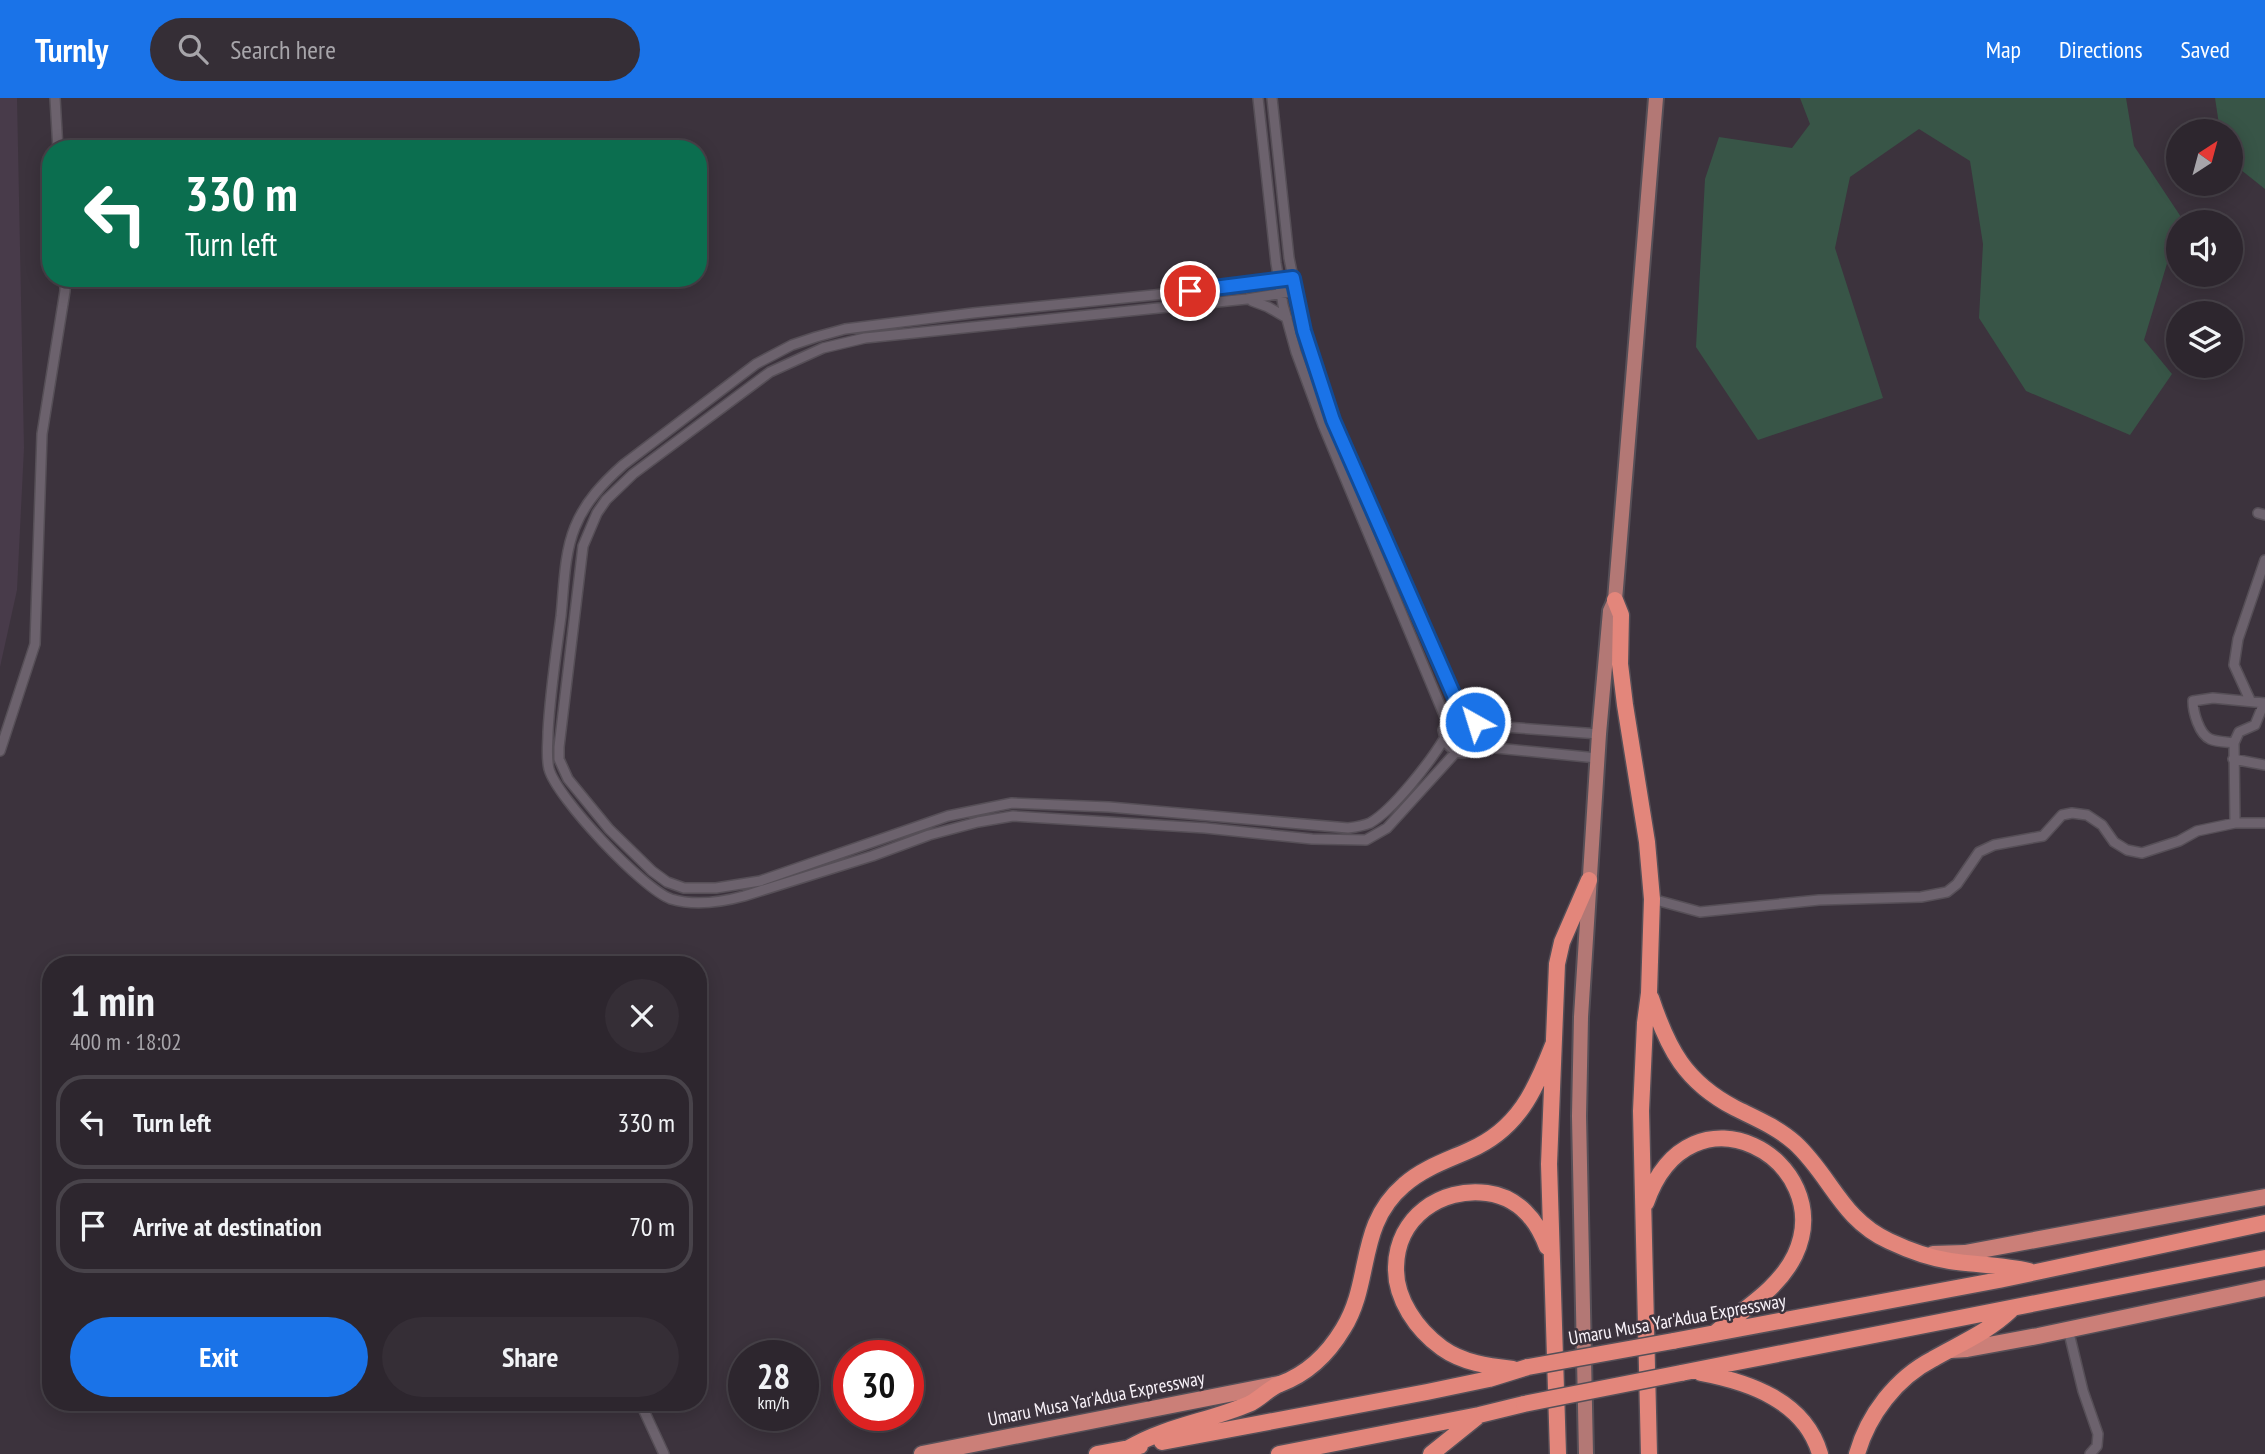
<!DOCTYPE html>
<html lang="en">
<head>
<meta charset="utf-8">
<style>
	:root { --surface:#2d262e; --page:#352e36; --text:#f1f3f6; --muted:#a7a5aa; --line:#48434a; --accent:#1a73e8 }
	body { margin:0; font-family:"PT Sans Narrow",sans-serif; background:var(--page); color:var(--text); height:100vh; display:flex; flex-direction:column; font-size:26px; white-space:nowrap }
	* { box-sizing:border-box; margin:0 }
	p { font-size:23px; color:var(--muted) }
	.icon { flex:none; width:38px; height:38px; fill:none; stroke:currentColor; stroke-width:2; stroke-linecap:round; stroke-linejoin:round }
	.map { position:relative; flex:1; overflow:hidden }
	.side { position:absolute; left:42px; top:858px; width:665px; height:455px; display:flex; flex-direction:column; background:var(--surface); border-radius:28px; box-shadow:0 4px 18px #0003,0 0 0 2px var(--line) }
	.side>* { flex:none }
	.banner { position:absolute; left:42px; top:42px; width:665px; height:147px; border-radius:28px; box-shadow:0 4px 18px #0003,0 0 0 2px var(--line); background:#0b6e4f; color:#fff; overflow:hidden }
	.needle { width:46px; rotate:36deg }
	.tools { position:absolute; left:2166px; top:21px; display:grid; gap:14px }
	.tools a { display:grid; place-items:center; width:77px; height:77px; border-radius:50%; background:var(--surface); box-shadow:0 4px 18px #0003,0 0 0 2px var(--line); font-size:35px }
	.speed { position:absolute; left:728px; top:1242px; display:flex; gap:14px; font-size:35px; font-weight:700; text-align:center }
	.speed>* { display:grid; place-content:center; width:91px; height:91px; border-radius:50%; background:var(--surface); box-shadow:0 4px 18px #0003,0 0 0 2px var(--line); line-height:1 }
	.speed small { font-size:18px; font-weight:400 }
	.speed .limit { border:10px solid #d22; background:#fff; color:#111 }
	.pin { position:absolute; display:grid; place-items:center; width:60px; height:60px; color:#fff; margin:-30px; border:4px solid #fff; border-radius:50%; box-shadow:0 2px 7px #0007 }
	.me { position:absolute; width:77px; margin:-38px; rotate:321deg; stroke-linejoin:round; filter:drop-shadow(0 0 5px #0008) }
	.turn { display:flex; align-items:center; gap:24px; height:147px; padding:0 28px; font-size:32px }
	.turn .icon { width:91px; height:91px; stroke-width:2.5 }
	.turn b { display:block; font-size:49px; line-height:60px }
	.round { display:grid; place-items:center; flex:none; width:74px; height:74px; border-radius:37px; background:var(--page) }
	.head { display:flex; align-items:center; justify-content:space-between; height:119px; padding:0 28px }
	h1 { font-size:42px; font-weight:600; line-height:52px }
	.action { display:flex; gap:14px; margin-top:auto; padding:14px 28px }
	.action a { flex:1; height:80px; border-radius:42px; background:var(--accent); color:#fff; font-size:28px; font-weight:600; line-height:80px; text-align:center }
	.action a+a { background:var(--page); color:var(--text) }
	ul { padding:0; list-style:none }
	li { display:flex; align-items:center; gap:21px; height:94px; margin:0 14px 10px; padding:0 14px; border:4px solid var(--line); border-radius:28px }
	li div { flex:1 }
	li b { display:block; font-size:26px }
	li em { font-style:normal }
	header { display:flex; align-items:center; gap:42px; box-sizing:border-box; height:98px; padding:0 35px; background:var(--accent); color:#fff }
	header strong { font-size:33px }
	nav { display:flex; gap:38px; margin-inline-start:auto; font-size:24px }
	.search { width:490px; height:63px; background:var(--page); display:flex; align-items:center; gap:18px; box-sizing:border-box; padding:0 24px; border-radius:38px; color:var(--muted); font-size:26px }
	.map>svg:first-child { display:block }
</style>
</head>
<body>
<header>
<strong>Turnly</strong>
<div class="search"><svg class="icon" aria-label="search" viewBox="0 0 24 24"><circle cx="10" cy="10" r="6"/><path d="M15 15l6 6"/></svg>Search here</div>
<nav><a>Map</a><a>Directions</a><a>Saved</a></nav>
</header>
<div class="map">
<svg width="2265" height="1356" viewBox="0 0 2265 1356">
	<rect width="100%" height="100%" fill="#3c333d"/>
	<path fill="#483b4a" d="M0 0H17L24 350 17 492 0 569Z"/>
	<path fill="#385547" d="M1800 0H2126L2134 48 2181 119 2144 242 2172 276 2130 337 2026 293 1979 220 1983 146 1970 63 1919 31 1850 79 1835 150 1883 300 1758 342 1696 249 1705 81 1719 39 1792 50 1810 26Z
		M2215 0H2265V91L2231 64V33H2220Z"/>
	<g fill="none" stroke-linecap="round" stroke-linejoin="round">
		<g stroke="#564f57" stroke-width="12">
			<path id="minor" d="M55 0 58 51
				M1258 0 1276 165 1283 207 1296 254 1323 327 1447 624
				M1272 0 1289 160 1304 233 1333 322 1463 618
				M1293 180 1244 188 973 215 845 231 816 239 792 247 756 266 623 367C603 385 585 404 575 429 564 456 564 489 561 518 556 556 550 595 548 634 548 646 546 659 549 671 557 700 643 791 671 801 694 808 722 804 744 798L872 758 929 737 978 724 1013 718 1205 730 1312 741 1366 742 1387 730 1456 654C1508 663 1464 583 1443 632L1446 645 1456 654
				M1296 193 1247 201 865 240 823 250 770 274 633 376 606 402 597 415 583 448 559 649V661L568 681 609 731 652 773 667 784 684 790H716L760 783 948 718 1012 705 1109 709 1348 730C1356 729 1363 728 1370 725 1393 712 1430 664 1444 641
				M1252 203 1268 209 1287 220
				M2258 415 2265 417
				M2250 602 2234 567 2238 541 2265 462
				M1478 627 1599 636
				M2234 645C2227 644 2217 644 2210 641 2199 636 2193 614 2193 603L2213 600 2265 605
				M1476 648 1597 660
				M0 653 35 546 42 336 65 193V180
				M2233 661 2265 667
				M2235 725 2234 645 2239 634 2255 627 2264 605
				M1652 801 1700 814 1819 802 1921 799 1947 794 1957 786 1979 754 1994 747 2043 738 2062 717 2072 715 2087 717 2102 727 2114 744 2127 752 2142 755 2179 743 2197 733 2235 725H2265
				M2068 1231 2083 1293 2098 1336 2097 1348 2090 1356
				M640 1304 664 1356
				M388 1308 411 1304"/>
		</g>
		<g stroke="#564f57" stroke-width="18">
			<path id="primary" d="M1586 1356 1579 1018 1581 919 1599 636 1610 513 1615 502 1656 0"/>
		</g>
		<g stroke="#564f57" stroke-width="19">
			<path id="trunk" d="M1933 1156 1965 1155 2265 1099
				M1951 1252 1967 1251 2038 1238 2265 1190
				M922 1356 1279 1286"/>
		</g>
		<g stroke="#564f57" stroke-width="19">
			<path id="motorway" d="M1615 502 1621 517 1620 566 1625 607 1647 744 1652 801 1649 895 1645 925 1641 1013 1649 1356
				M1651 900C1668 951 1685 984 1735 1010 1755 1020 1777 1029 1795 1045 1831 1078 1841 1121 1889 1143 1908 1152 1930 1160 1950 1163 1977 1167 2003 1167 2029 1173
				M1646 1105C1690 978 1839 1062 1795 1157 1778 1192 1743 1211 1715 1235
				M1673 1243 1999 1182 2265 1125
				M1513 1271C1488 1268 1463 1265 1442 1250 1417 1232 1395 1201 1396 1169 1397 1119 1441 1089 1487 1095 1518 1099 1537 1122 1547 1149
				M1681 1275 2265 1160
				M1701 1275C1749 1284 1805 1303 1820 1356
				M1162 1344 1427 1294 1489 1281 1528 1269
				M1129 1350C1166 1328 1209 1323 1249 1306 1260 1301 1269 1290 1280 1286 1307 1276 1328 1256 1343 1231 1373 1183 1356 1128 1404 1087 1423 1070 1448 1062 1470 1052 1518 1031 1535 993 1553 947
				M1097 1356 1140 1348
				M1279 1356 1479 1317 1524 1306
				M1431 1356 1477 1319
				M1558 1356 1549 1066 1557 866 1562 844 1589 782
				M1857 1356C1868 1317 1896 1280 1933 1261 1961 1245 1988 1234 2011 1212"/>
		</g>
		<use href="#minor" stroke="#6c626d" stroke-width="9"/>
		<use href="#primary" stroke="#b37875" stroke-width="14"/>
		<use href="#trunk" stroke="#cb7f78" stroke-width="16"/>
		<use href="#motorway" stroke="#e3867b" stroke-width="16"/>
		<g stroke="#564f57" stroke-width="19" stroke-linecap="butt">
			<path id="motorway-bridge" d="M1528 1269 1673 1243
				M1524 1306 1681 1275"/>
		</g>
		<use href="#motorway-bridge" stroke="#e3867b" stroke-width="16"/>
	</g>
	<g fill="none" stroke-linecap="round" stroke-linejoin="round">
		<g stroke="#114b97" stroke-width="18">
			<path id="route" d="M1190 193 1293 180 1304 233 1333 322 1463 618 1475 624"/>
		</g>
		<use href="#route" stroke="#1a73e8" stroke-width="12"/>
	</g>
	<g text-anchor="middle" stroke-width="5" stroke-linejoin="round" paint-order="stroke">
		<g font-size="19" fill="#f8f2f9" stroke="#3c333d">
			<text transform="translate(1677 1221) rotate(-10)" y="7">Umaru Musa Yar'Adua Expressway</text>
			<text transform="translate(1096 1300) rotate(-11)" y="7">Umaru Musa Yar'Adua Expressway</text>
		</g>
	</g>
</svg>
<div class="tools">
<a><svg class="needle" viewBox="-14 -14 28 28"><path d="M0-13l5 13h-10z" fill="#e53935"/><path d="M0 13l5-13h-10z" fill="#a7a5aa"/></svg></a>
<a><svg class="icon" aria-label="sound" viewBox="0 0 24 24"><path d="M4 9h4l5-4v14l-5-4H4zM17 9q2 3 0 6"/></svg></a>
<a><svg class="icon" aria-label="layers" viewBox="0 0 24 24"><path d="M12 4l9 5-9 5-9-5zM3 14l9 5 9-5"/></svg></a>
</div>
<div class="speed"><div>28<small>km/h</small></div><div class="limit">30</div></div>
<div class="pin" style="left:1190px;top:193px;background:#d93025"><svg class="icon" aria-label="arrive" viewBox="0 0 24 24"><path d="M6 21V4h12l-3 4 3 4H6"/></svg></div>
<svg class="me" style="left:1475px;top:624px" viewBox="-20 -20 40 40"><circle r="17" fill="#1a73e8" stroke="#fff" stroke-width="3"/><path d="M0-11L8 9 0 5-8 9z" fill="#fff"/></svg>
<div class="banner">
<div class="turn"><svg class="icon" aria-label="left" viewBox="0 0 24 24"><path d="M17 20v-9H6M10 6l-5 5 5 5"/></svg><div><b>330 m</b>Turn left</div></div>
</div>
<section class="side">
<div class="head"><div><h1>1 min</h1><p>400 m · 18:02</p></div><a class="round"><svg class="icon" aria-label="close" viewBox="0 0 24 24"><path d="M6 6l12 12M18 6L6 18"/></svg></a></div>
<ul>
<li><svg class="icon" aria-label="left" viewBox="0 0 24 24"><path d="M17 20v-9H6M10 6l-5 5 5 5"/></svg><div><b>Turn left</b></div><em>330 m</em></li>
<li><svg class="icon" aria-label="arrive" viewBox="0 0 24 24"><path d="M6 21V4h12l-3 4 3 4H6"/></svg><div><b>Arrive at destination</b></div><em>70 m</em></li>
</ul>
<div class="action"><a>Exit</a><a>Share</a></div>
</section>
</div>
</body>
</html>
